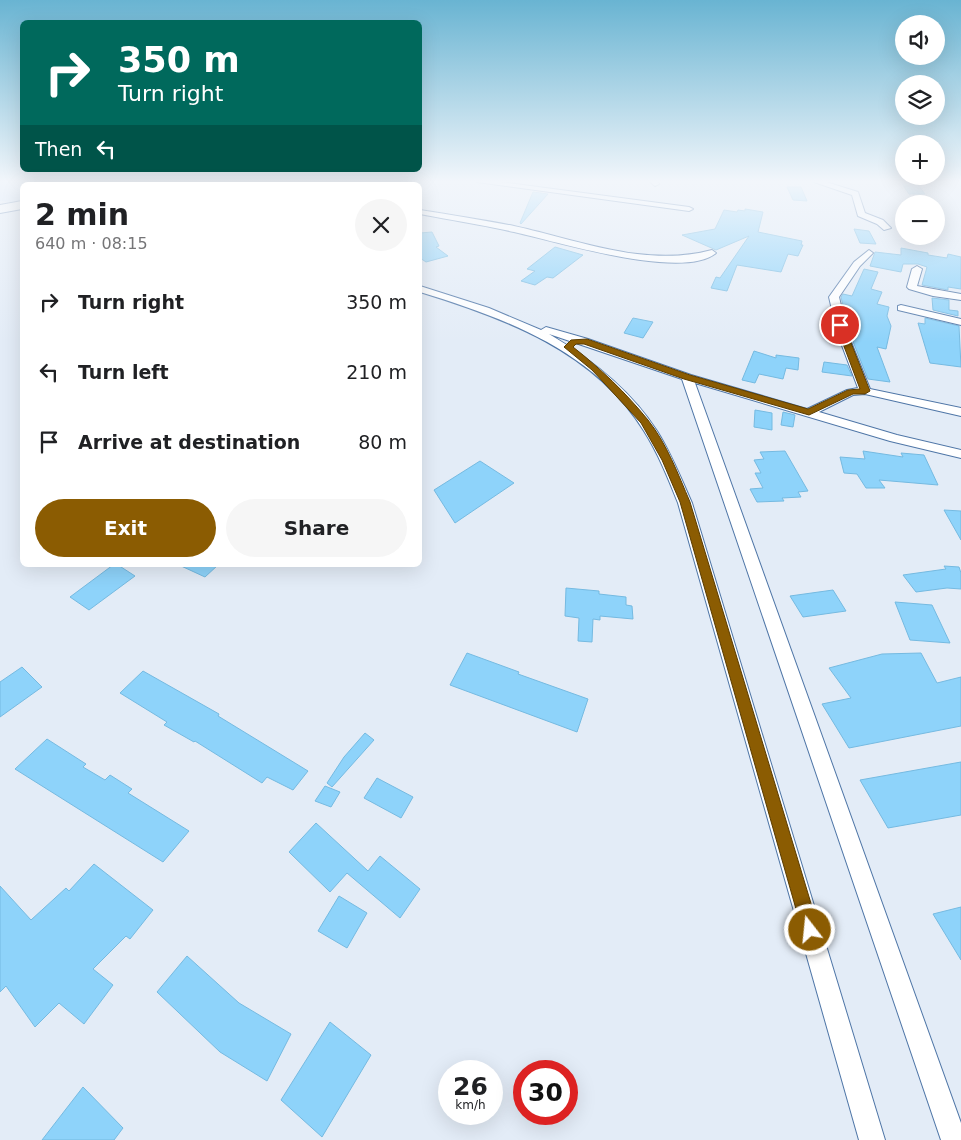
<!DOCTYPE html>
<html lang="en">
<head>
<meta charset="utf-8">
<style>
	:root { --surface:#fff; --page:#f6f6f6; --text:#202124; --muted:#757577; --accent:#8b5c02 }
	body { margin:0; font-family:"DejaVu Sans",sans-serif; background:var(--page); color:var(--text); height:100vh; display:flex; flex-direction:column; font-size:19px; white-space:nowrap }
	* { box-sizing:border-box; margin:0 }
	p { font-size:16px; color:var(--muted) }
	.icon { flex:none; width:28px; height:28px; fill:none; stroke:currentColor; stroke-width:2; stroke-linecap:round; stroke-linejoin:round }
	.map { position:relative; flex:1; overflow:hidden }
	.panel { position:absolute; left:20px; top:182px; width:402px; height:385px; display:flex; flex-direction:column; background:var(--surface); border-radius:8px; box-shadow:0 5px 20px #0002 }
	.panel>* { flex:none }
	.top-card { position:absolute; left:20px; top:20px; width:402px; height:152px; border-radius:8px; box-shadow:0 5px 20px #0002; background:#00695c; color:#fff; overflow:hidden }
	.buttons { position:absolute; left:895px; top:15px; display:grid; gap:10px }
	.buttons a { display:grid; place-items:center; width:50px; height:50px; border-radius:50%; background:var(--surface); box-shadow:0 5px 20px #0002; font-size:25px }
	.speed { position:absolute; left:438px; top:1060px; display:flex; gap:10px; font-size:25px; font-weight:700; text-align:center }
	.speed>* { display:grid; place-content:center; width:65px; height:65px; border-radius:50%; background:var(--surface); box-shadow:0 5px 20px #0002; line-height:1 }
	.speed small { font-size:12px; font-weight:400 }
	.speed .limit { border:8px solid #d22; background:#fff; color:#111 }
	.pin { position:absolute; display:grid; place-items:center; width:42px; height:42px; color:#fff; margin:-21px; border:2px solid #fff; border-radius:50%; box-shadow:0 1px 5px #0007 }
	.me { position:absolute; width:55px; margin:-28px; rotate:344deg; stroke-linejoin:round; filter:drop-shadow(0 0 4px #0008) }
	.turn { display:flex; align-items:center; gap:18px; height:105px; padding:0 15px; font-size:22px }
	.turn .icon { width:65px; height:65px; stroke-width:2.5 }
	.turn b { display:block; font-size:35px; line-height:42px }
	.then { display:flex; align-items:center; height:48px; padding:0 15px; background:#0003; gap:10px; font-size:19px }
	.round { display:grid; place-items:center; flex:none; width:52px; height:52px; border-radius:26px; background:var(--page) }
	.overview { display:flex; align-items:center; justify-content:space-between; height:85px; padding:0 15px }
	h1 { font-size:30px; font-weight:700; line-height:38px }
	.action { display:flex; gap:10px; margin-top:auto; padding:10px 15px }
	.action a { flex:1; height:58px; border-radius:30px; background:var(--accent); color:#fff; font-size:20px; font-weight:700; line-height:58px; text-align:center }
	.action a+a { background:var(--page); color:var(--text) }
	ul { padding:0; list-style:none }
	li { display:flex; align-items:center; gap:15px; height:70px; padding:0 15px }
	li div { flex:1 }
	li b { display:block; font-size:19px }
	li em { font-style:normal }
	.map>svg:first-child { display:block }
</style>
</head>
<body>
<div class="map">
<svg width="961" height="1140" viewBox="0 0 961 1140">
	<rect width="100%" height="100%" fill="#e3ecf7"/>
	<path fill="#cfe3fb" d="M0 182H39V185H22V201L13 202 0 201Z"/>
	<path fill="#8ed3fa" stroke="#75bae1" d="M901 182H916L925 194H909Z
		M787 187H801L807 201 793 200Z
		M533 192 548 194 521 224 520 223Z
		M745 209 763 212 758 232 802 241 801 245H803L798 256 788 254 781 272 737 265 727 291 711 288 716 277 720 278 749 236 716 250 682 235 715 229 724 210 737 212 738 210 745 211Z
		M854 229 869 231 876 244 860 243Z
		M432 232 439 246 436 247 448 256 426 262 420 258V233Z
		M555 247 583 255 553 278 547 277 535 285 521 281 535 271 527 269Z
		M901 248 928 253V255L947 258 948 254 961 257V289L948 287V290L922 285 927 267 918 264H903L901 272 870 266 875 252 901 255Z
		M864 269 878 272 871 289 882 292 877 304 889 307 887 316 891 326 886 349 877 347 890 382 868 379 850 334 841 297 843 294 852 296Z
		M932 298 949 300V310L958 311V316L933 310Z
		M633 318 653 322 643 338 624 333Z
		M925 318 959 326 961 367 930 363 918 323 925 324Z
		M754 351 776 358V355L799 358 798 370 786 368 783 379 759 374 755 383 742 380Z
		M824 362 847 365 852 376 822 372Z
		M755 410 772 413V430L754 427Z
		M783 412 795 415 793 427 781 425Z
		M785 451 808 491 798 492 801 497 782 498 784 501 757 502 750 489 763 488 755 473H761L754 460 764 459 760 452Z
		M863 451 903 457 901 453 924 455 938 485 879 480 885 488H866L857 474 844 473 840 457 865 459Z
		M480 461 514 483 455 523 434 490Z
		M944 510 961 511V540Z
		M113 565H118L135 576 89 610 70 597Z
		M179 565H218L205 577Z
		M944 566 959 567 961 573V589L947 588 916 592 903 575 946 569Z
		M566 588 599 591V594L626 597V605L632 606 633 619 600 616V620L593 619 592 642 578 641 579 618 565 616Z
		M833 590 846 611 803 617 790 596Z
		M895 602 932 605 950 643 910 640Z
		M467 653 519 672 518 674 588 699 577 732 450 685Z
		M921 653 937 683 961 677V726L849 748 822 704 851 698 829 668 882 654Z
		M22 667 42 687 0 717V682Z
		M143 671 219 714 218 716 308 771 293 790 267 777 262 783 195 741 194 742 164 725 167 722 120 693Z
		M365 733 374 740 332 787 327 783 344 757Z
		M47 739 86 764 83 767 105 780 110 775 132 789 128 793 189 831 163 862 15 769Z
		M961 762V815L888 828 860 780Z
		M377 778 413 797 401 818 364 798Z
		M325 786 340 792 331 807 315 801Z
		M316 823 368 871 380 856 420 889 400 918 347 873 330 892 289 852Z
		M94 864 153 910 130 939 126 936 93 969 113 985 84 1024 59 1003 35 1027 6 986 0 992V886L31 920 66 888 69 891Z
		M339 896 367 913 347 948 318 931Z
		M961 907V960L933 914Z
		M187 956 239 1003 291 1034 267 1081 220 1052 157 992Z
		M330 1022 371 1055 322 1137 281 1100Z
		M83 1087 123 1128 114 1140H42Z"/>
	<g fill="none" stroke-linecap="round" stroke-linejoin="round">
		<g stroke="#4f76a7" stroke-width="2">
			<path id="street" d="M391 182H399L398 185H390Z
				M477 182H500L689 207 693 209 689 211Z
				M650 182H658L659 184 655 186Z
				M814 182H826L858 192 865 213 883 220 891 228 884 230 877 224 858 216 852 195Z
				M420 210C451 215 483 220 514 226 579 240 645 268 712 250L716 253C683 281 555 241 514 232 483 225 451 220 420 214Z
				M869 250 873 253 860 266 839 297 848 335 870 389 961 408V416L865 394 853 395 819 412 897 435 961 450V458L890 441 695 383 961 1123V1140H941L682 379 549 334C591 359 630 389 657 431 671 453 681 478 692 503L885 1140H859L678 503C668 478 658 453 644 431 595 351 505 318 420 292V286L489 308 541 330 546 327 588 339 691 375 807 409 847 390 858 388 838 335 829 297 854 262Z
				M917 266 922 269 917 286 961 294V300L933 296 909 289 907 287 912 269Z
				M901 305 961 319V325L898 310V306Z"/>
		</g>
		<g stroke="#4f76a7" stroke-width="2">
			<path id="secondary" d="M92 182H104L106 185H95Z"/>
		</g>
		<g stroke="#4f76a7" stroke-width="2">
			<path id="highway" d="M173 182H203L200 185H172Z
				M22 201V209L0 213V205Z"/>
		</g>
		<use href="#street" fill="#fff" fill-rule="evenodd"/>
		<use href="#secondary" fill="#fff" fill-rule="evenodd"/>
		<use href="#highway" fill="#fff" fill-rule="evenodd"/>
	</g>
	<linearGradient id="sky" x2="0" y2="1"><stop stop-color="#69b4d2"/><stop offset="0.53" stop-color="#f2f6fb"/><stop offset="1" stop-color="#f2f6fb" stop-opacity="0"/></linearGradient>
	<rect width="961" height="342" fill="url(#sky)"/>
	<path fill="#8b5c02" stroke="#5a3c01" d="M837 323 844 325 870 391 865 394H853L809 415 684 379 584 344H576L573 347C600 368 626 393 648 420 667 444 678 474 690 502L819 930 816 936 810 939 805 936 802 930 680 502 662 460 641 423 592 370 564 347 571 340 587 339 690 375 808 409 848 390 860 389 836 325Z"/>
</svg>
<div class="buttons">
<a><svg class="icon" aria-label="sound" viewBox="0 0 24 24"><path d="M4 9h4l5-4v14l-5-4H4zM17 9q2 3 0 6"/></svg></a>
<a><svg class="icon" aria-label="layers" viewBox="0 0 24 24"><path d="M12 4l9 5-9 5-9-5zM3 14l9 5 9-5"/></svg></a>
<a>+</a>
<a>−</a>
</div>
<div class="speed"><div>26<small>km/h</small></div><div class="limit">30</div></div>
<div class="pin" style="left:840px;top:325px;background:#d93025"><svg class="icon" aria-label="arrive" viewBox="0 0 24 24"><path d="M6 21V4h12l-3 4 3 4H6"/></svg></div>
<svg class="me" style="left:810px;top:930px" viewBox="-20 -20 40 40"><circle r="17" fill="#8b5c02" stroke="#fff" stroke-width="3"/><path d="M0-11L8 9 0 5-8 9z" fill="#fff"/></svg>
<div class="top-card">
<div class="turn"><svg class="icon" aria-label="right" viewBox="0 0 24 24"><path d="M7 20v-9h11M14 6l5 5-5 5"/></svg><div><b>350 m</b>Turn right</div></div>
<div class="then">Then<svg class="icon" aria-label="left" viewBox="0 0 24 24"><path d="M17 20v-9H6M10 6l-5 5 5 5"/></svg></div>
</div>
<section class="panel">
<div class="overview"><div><h1>2 min</h1><p>640 m · 08:15</p></div><a class="round"><svg class="icon" aria-label="close" viewBox="0 0 24 24"><path d="M6 6l12 12M18 6L6 18"/></svg></a></div>
<ul>
<li><svg class="icon" aria-label="right" viewBox="0 0 24 24"><path d="M7 20v-9h11M14 6l5 5-5 5"/></svg><div><b>Turn right</b></div><em>350 m</em></li>
<li><svg class="icon" aria-label="left" viewBox="0 0 24 24"><path d="M17 20v-9H6M10 6l-5 5 5 5"/></svg><div><b>Turn left</b></div><em>210 m</em></li>
<li><svg class="icon" aria-label="arrive" viewBox="0 0 24 24"><path d="M6 21V4h12l-3 4 3 4H6"/></svg><div><b>Arrive at destination</b></div><em>80 m</em></li>
</ul>
<div class="action"><a>Exit</a><a>Share</a></div>
</section>
</div>
</body>
</html>
